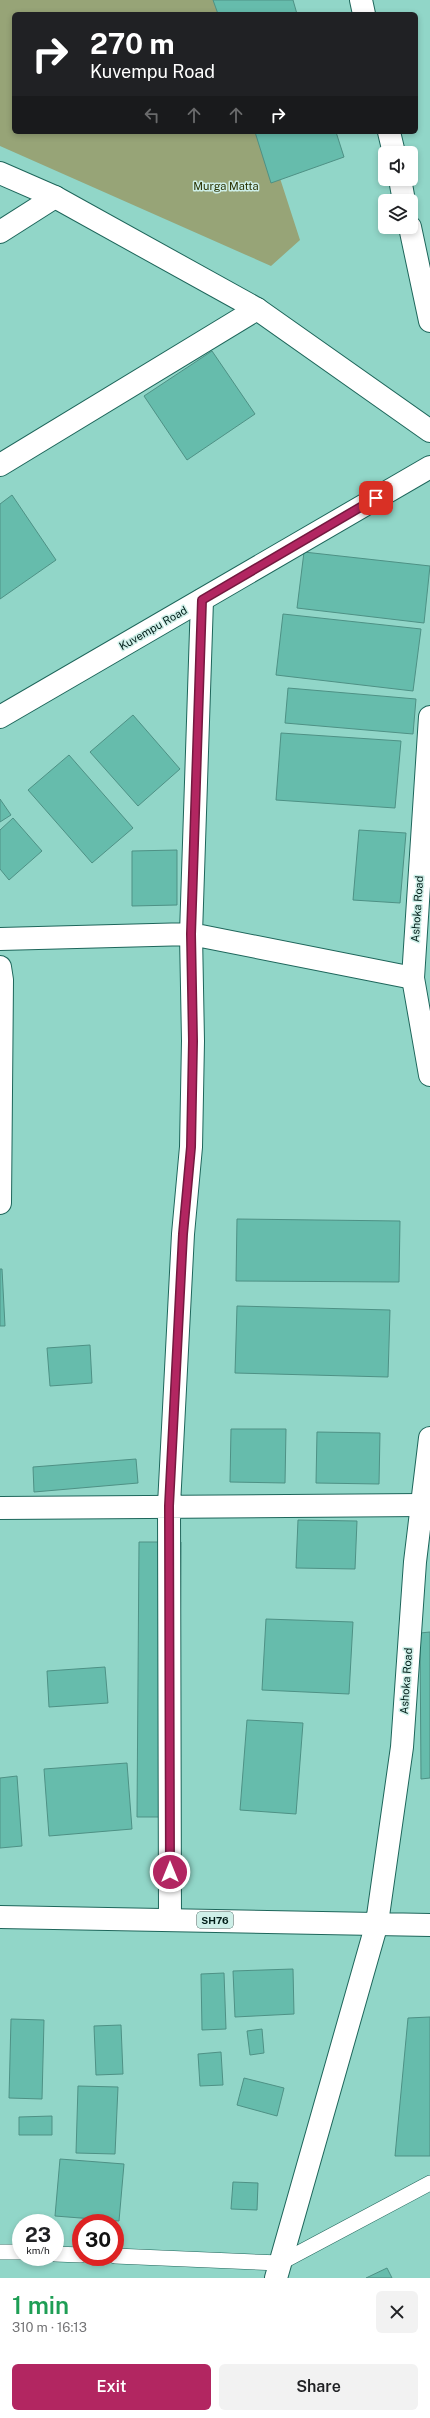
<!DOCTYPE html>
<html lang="en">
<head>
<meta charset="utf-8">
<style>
	:root { --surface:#fff; --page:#f2f2f2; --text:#202124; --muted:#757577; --accent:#b22661 }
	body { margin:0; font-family:"Public Sans",sans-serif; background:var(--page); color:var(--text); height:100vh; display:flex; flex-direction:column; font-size:15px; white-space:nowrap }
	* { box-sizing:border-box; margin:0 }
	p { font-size:13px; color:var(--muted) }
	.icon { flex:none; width:22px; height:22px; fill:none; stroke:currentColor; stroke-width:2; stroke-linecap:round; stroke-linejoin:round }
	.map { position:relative; height:2278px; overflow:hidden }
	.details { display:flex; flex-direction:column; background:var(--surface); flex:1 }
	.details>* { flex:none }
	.top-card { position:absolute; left:12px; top:12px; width:406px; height:122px; border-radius:6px; box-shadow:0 2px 6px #0003; background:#202124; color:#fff; overflow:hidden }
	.fabs { position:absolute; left:378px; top:146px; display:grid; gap:8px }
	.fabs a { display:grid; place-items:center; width:40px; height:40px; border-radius:6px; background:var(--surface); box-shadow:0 2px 6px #0003; font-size:20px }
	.speed { position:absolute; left:12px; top:2214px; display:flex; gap:8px; font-size:20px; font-weight:700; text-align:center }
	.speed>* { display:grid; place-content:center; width:52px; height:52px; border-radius:50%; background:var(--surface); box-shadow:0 2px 6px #0003; line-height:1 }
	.speed small { font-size:10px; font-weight:400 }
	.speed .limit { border:6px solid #d22; background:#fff; color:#111 }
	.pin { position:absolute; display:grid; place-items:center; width:34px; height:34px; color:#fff; margin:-17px; border-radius:8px; box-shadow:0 2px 6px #0006 }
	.me { position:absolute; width:44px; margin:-22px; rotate:0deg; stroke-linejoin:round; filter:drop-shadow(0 0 3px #0008) }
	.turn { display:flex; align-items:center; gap:14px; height:84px; padding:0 12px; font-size:18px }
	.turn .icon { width:52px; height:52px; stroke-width:2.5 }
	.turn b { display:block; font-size:28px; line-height:34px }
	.lanes { display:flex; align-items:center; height:38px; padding:0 12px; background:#0003; justify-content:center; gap:20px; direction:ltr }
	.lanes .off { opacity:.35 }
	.round { display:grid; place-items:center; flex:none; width:42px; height:42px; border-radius:6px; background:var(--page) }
	.headline { display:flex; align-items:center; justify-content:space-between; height:68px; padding:0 12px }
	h1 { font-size:24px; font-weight:600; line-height:30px; color:#1e9e55 }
	.action { display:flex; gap:8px; margin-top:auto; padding:8px 12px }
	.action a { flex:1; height:46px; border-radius:6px; background:var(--accent); color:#fff; font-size:16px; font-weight:600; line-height:46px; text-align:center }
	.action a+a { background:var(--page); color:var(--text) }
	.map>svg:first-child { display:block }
</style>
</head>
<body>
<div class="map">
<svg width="430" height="2278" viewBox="0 0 430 2278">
	<rect width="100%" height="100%" fill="#91d6c8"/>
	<path fill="#97a477" d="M0 0H221L226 14H14V132H265L300 240 271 266 0 146Z"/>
	<path fill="#66bcac" stroke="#4e9185" d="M213 0H293L297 14H218Z
		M255 132H336L344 157 271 183Z
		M212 351 255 414 187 460 144 396Z
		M12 495 56 560 0 599V504Z
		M304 552 430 566 424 623 297 608Z
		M283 614 421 629 413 691 276 675Z
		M288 688 416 699 413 734 285 723Z
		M133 715 180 769 138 806 90 752Z
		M281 733 401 741 395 808 276 800Z
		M69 755 133 828 92 863 28 790Z
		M0 799 11 815 0 822Z
		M13 818 42 851 9 880 0 869V830Z
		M359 830 406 833 400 903 353 900Z
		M177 850V905L132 906V851Z
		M237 1219 400 1221 399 1282 236 1281Z
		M0 1269H2L5 1326H0Z
		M237 1306 390 1310 388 1377 235 1373Z
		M90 1345 92 1383 50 1386 47 1348Z
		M231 1429H286L285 1483 230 1482Z
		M317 1432 380 1433 379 1484 316 1483Z
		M136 1459 138 1483 34 1492 33 1467Z
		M298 1520 357 1521 355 1569 296 1568Z
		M139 1542H181L179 1817H137Z
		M266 1619 353 1622 349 1694 262 1690Z
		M430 1632V1778L421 1779 420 1633Z
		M105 1667 108 1703 49 1707 47 1671Z
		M247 1720 303 1723 296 1814 240 1810Z
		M127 1763 132 1829 49 1836 44 1769Z
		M17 1776 22 1846 0 1848V1778Z
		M293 1969 294 2014 235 2017 233 1971Z
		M224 1973 226 2029 202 2030 201 1974Z
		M430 2017V2156H395L408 2018Z
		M11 2019 44 2020 42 2099 9 2098Z
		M121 2025 123 2074 96 2075 94 2026Z
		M262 2029 264 2053 250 2055 247 2031Z
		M221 2052 223 2085 200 2086 198 2054Z
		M244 2078 284 2088 277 2116 237 2105Z
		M78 2086 118 2087 115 2154 76 2153Z
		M52 2116V2135H19V2117Z
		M60 2159 124 2164 119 2221 55 2216Z
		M233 2182 258 2183 257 2210 231 2209Z
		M387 2268 392 2278H366Z"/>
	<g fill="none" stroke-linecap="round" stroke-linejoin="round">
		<g stroke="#1e665b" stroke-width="16">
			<path id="service" d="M0 2252H21
				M55 2254 81 2255
				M115 2256 280 2263 430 2183"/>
		</g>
		<g stroke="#1e665b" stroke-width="24">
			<path id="minor" d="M0 232 55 197
				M0 465 257 309
				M0 939 191 934 202 600
				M0 967 2 980 0 1203
				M0 1508 422 1505
				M170 1920 169 1505 183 1234 191 1147 193 1041 191 934 413 978
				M276 2278 377 1923"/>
		</g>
		<g stroke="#1e665b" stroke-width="24">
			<path id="tertiary" d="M0 173 55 197 257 309 430 431
				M0 717 430 467"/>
		</g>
		<g stroke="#1e665b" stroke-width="24">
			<path id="primary" d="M361 0 364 14
				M389 132 394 153
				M400 179 404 201
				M410 227 430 321
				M430 717 413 978 430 1075
				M0 1917 430 1925
				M377 1923 402 1747 415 1562 430 1438"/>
		</g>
		<use href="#service" stroke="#fff" stroke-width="15"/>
		<use href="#minor" stroke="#fff" stroke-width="22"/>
		<use href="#tertiary" stroke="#fff" stroke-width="22"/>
		<use href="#primary" stroke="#fff" stroke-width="22"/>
	</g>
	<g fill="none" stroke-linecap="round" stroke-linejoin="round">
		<g stroke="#74193f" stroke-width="10">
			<path id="route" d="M170 1872 169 1506 183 1234 191 1147 193 1041 191 934 202 600 376 498"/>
		</g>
		<use href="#route" stroke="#b22661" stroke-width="7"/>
	</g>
	<g text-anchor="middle" stroke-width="3" stroke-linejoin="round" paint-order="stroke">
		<rect fill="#ceefe8" stroke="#3e5c56" stroke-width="1" x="197" y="1912" width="36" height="16" rx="3"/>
		<g font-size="10" font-weight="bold" fill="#011d18">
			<text x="215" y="1924">SH76</text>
		</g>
		<g font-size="11" fill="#283100" stroke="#ceefe8">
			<text x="226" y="190">Murga Matta</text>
		</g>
		<g font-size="11" fill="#011d18" stroke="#ceefe8">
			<text transform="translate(153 628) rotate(-30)" y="4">Kuvempu Road</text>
			<text transform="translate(417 909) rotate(-86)" y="4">Ashoka Road</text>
			<text transform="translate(406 1681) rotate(-86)" y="4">Ashoka Road</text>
		</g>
	</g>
</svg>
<div class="fabs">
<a><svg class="icon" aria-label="sound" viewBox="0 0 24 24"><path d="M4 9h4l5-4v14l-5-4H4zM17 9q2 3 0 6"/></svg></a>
<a><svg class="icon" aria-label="layers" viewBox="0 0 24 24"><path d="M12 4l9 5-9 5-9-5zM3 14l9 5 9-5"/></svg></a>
</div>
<div class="speed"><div>23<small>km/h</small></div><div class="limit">30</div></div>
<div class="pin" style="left:376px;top:498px;background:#d93025"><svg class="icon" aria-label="arrive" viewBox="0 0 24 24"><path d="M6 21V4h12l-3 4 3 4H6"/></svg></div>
<svg class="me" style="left:170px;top:1872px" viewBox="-20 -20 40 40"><circle r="17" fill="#b22661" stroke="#fff" stroke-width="3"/><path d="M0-11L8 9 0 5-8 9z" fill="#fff"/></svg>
<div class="top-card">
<div class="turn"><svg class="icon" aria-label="right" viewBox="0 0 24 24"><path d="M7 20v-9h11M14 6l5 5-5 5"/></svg><div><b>270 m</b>Kuvempu Road</div></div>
<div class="lanes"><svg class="icon off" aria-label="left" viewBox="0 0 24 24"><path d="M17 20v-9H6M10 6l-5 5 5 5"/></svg><svg class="icon off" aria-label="ahead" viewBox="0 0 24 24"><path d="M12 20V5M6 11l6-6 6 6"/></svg><svg class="icon off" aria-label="ahead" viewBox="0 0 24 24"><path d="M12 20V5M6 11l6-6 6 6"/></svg><svg class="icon" aria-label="right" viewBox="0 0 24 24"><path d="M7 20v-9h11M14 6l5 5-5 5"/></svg></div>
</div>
</div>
<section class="details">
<div class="headline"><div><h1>1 min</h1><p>310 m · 16:13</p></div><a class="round"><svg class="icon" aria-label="close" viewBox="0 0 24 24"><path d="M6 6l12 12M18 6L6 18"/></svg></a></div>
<div class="action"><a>Exit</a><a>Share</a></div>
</section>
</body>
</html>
